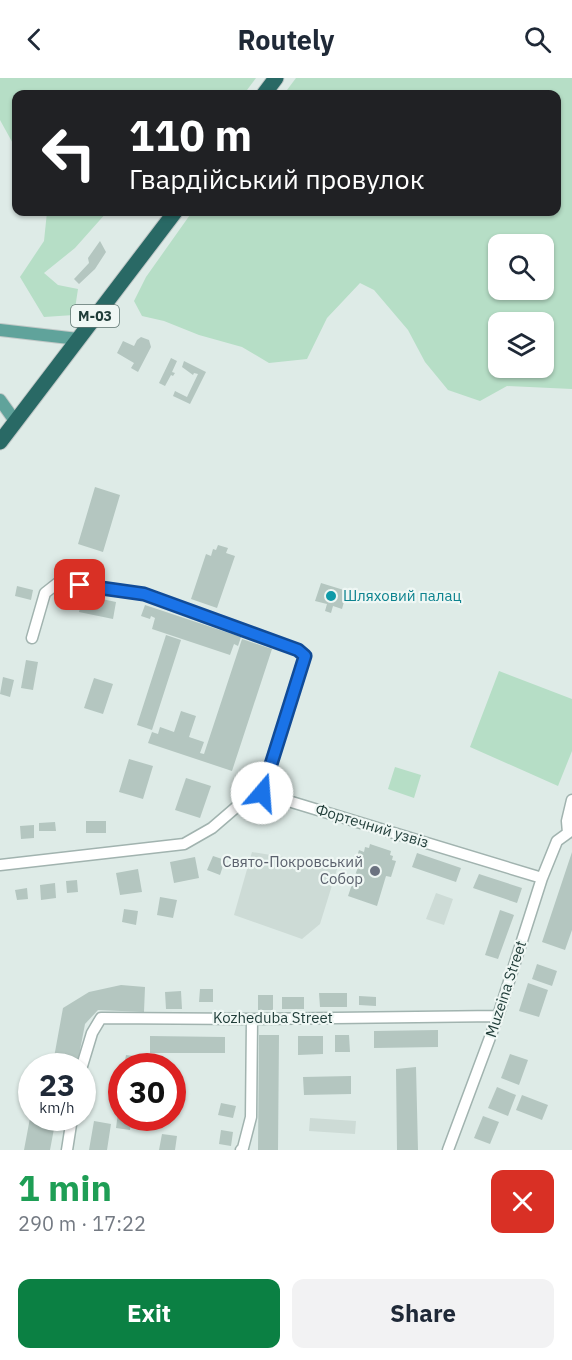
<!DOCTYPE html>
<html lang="en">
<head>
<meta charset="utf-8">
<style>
	:root { --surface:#fff; --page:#f2f2f3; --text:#1f2937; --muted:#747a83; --accent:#0b8043 }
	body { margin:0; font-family:"IBM Plex Sans",sans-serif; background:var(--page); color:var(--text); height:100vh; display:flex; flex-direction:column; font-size:22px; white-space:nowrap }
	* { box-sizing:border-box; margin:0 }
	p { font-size:20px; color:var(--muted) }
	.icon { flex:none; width:33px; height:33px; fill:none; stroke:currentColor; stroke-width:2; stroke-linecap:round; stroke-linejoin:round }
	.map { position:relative; height:1072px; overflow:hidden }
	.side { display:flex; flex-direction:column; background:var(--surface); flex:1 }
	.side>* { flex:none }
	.hud { position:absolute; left:12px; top:12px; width:549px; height:126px; border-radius:12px; box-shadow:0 2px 4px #0004; background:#202124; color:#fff; overflow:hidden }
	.buttons { position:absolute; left:488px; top:156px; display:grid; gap:12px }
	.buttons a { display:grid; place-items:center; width:66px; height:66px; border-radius:12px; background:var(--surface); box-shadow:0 2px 4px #0004; font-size:30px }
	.speed { position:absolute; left:18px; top:975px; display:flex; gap:12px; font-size:30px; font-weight:700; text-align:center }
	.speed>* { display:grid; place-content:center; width:78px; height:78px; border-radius:50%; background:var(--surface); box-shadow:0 2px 4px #0004; line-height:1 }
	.speed small { font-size:15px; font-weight:400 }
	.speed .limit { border:9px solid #d22; background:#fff; color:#111 }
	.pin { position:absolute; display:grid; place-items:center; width:51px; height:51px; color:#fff; margin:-26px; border-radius:12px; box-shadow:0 3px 9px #0006 }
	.me { position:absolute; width:66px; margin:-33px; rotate:18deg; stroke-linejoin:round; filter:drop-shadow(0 0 4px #0008) }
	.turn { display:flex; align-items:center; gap:21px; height:126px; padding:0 18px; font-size:27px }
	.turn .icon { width:78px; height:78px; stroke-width:2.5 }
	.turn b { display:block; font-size:42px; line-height:51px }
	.round { display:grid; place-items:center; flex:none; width:63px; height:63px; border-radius:12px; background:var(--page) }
	.headline { display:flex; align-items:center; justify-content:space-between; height:102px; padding:0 18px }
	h1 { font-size:36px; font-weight:800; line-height:45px; color:#1e9e55 }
	.primary-button { display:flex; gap:12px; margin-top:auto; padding:12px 18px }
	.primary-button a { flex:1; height:69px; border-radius:12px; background:var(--accent); color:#fff; font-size:24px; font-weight:800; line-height:69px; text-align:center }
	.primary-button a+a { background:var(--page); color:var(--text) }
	header { display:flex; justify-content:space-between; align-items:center; height:78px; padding:0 18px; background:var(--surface); font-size:27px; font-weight:800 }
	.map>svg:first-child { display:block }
</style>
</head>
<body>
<header><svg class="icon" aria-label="back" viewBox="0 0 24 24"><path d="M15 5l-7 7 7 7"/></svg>Routely<svg class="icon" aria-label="search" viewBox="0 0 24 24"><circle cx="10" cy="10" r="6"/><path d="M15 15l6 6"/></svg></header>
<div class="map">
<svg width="572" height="1072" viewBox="0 0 572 1072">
	<rect width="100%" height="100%" fill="#deebe7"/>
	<path fill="#cddbd6" d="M252 774 338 788 320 846 302 861 234 837Z
		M436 815 453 821 444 847 426 841Z
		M310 1040 356 1043 355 1056 309 1053Z"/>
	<path fill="#b6dec6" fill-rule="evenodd" d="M0 0H256L244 16H16V71L0 42Z
		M296 0H572V311L507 308 480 323 448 312 425 284 408 252 374 212 360 205 327 240 307 281 269 285 242 269 199 257 164 243 142 238 134 223 146 199 192 134H556V16H284ZM498 166H543V212H498ZM543 244V290H498V244Z
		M47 134H107L75 170 44 195 58 207 78 211 74 237 44 239 20 199 44 163Z
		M499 593 572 621V673L558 708 470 669Z
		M395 689 421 697 414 720 388 711Z"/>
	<path fill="#b4c6c0" d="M100 163 106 174 95 191 79 206 74 201 89 185 88 180Z
		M141 259 149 262 151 269 138 294 131 290 134 285 117 275 123 263 134 268 137 262Z
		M171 280 177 283 172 294 175 295 173 298 171 297 165 308 159 305Z
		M184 283 206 294 190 326 173 318 175 313 187 319 198 296 194 295 193 297 182 289Z
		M95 409 120 417 103 474 78 466Z
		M218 467 228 470 226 475 235 478 217 530 191 521 206 476 211 478 213 471 216 472Z
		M321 505 347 513 342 531 333 528 331 535 325 533 327 526 315 523Z
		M17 508 33 512 31 522 15 518Z
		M83 517 116 524 113 541 79 534Z
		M145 527 241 559 238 568 234 566 230 577 152 551 155 540 151 538 150 541 141 538Z
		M166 557 181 562 152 652 137 647Z
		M242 561 272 571 232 693 148 665 152 654 158 656 160 649 174 654 181 633 196 638 189 659 204 664 200 675 204 676Z
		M26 582 38 584 33 612 21 610Z
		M3 599 14 602 10 619 0 616Z
		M94 600 113 606 103 636 84 630Z
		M129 681 153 688 143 721 119 714Z
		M186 700 211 708 200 740 175 732Z
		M86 743H106V755H86Z
		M55 744 56 753H39V745Z
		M34 747V760L21 761 20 748Z
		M370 766 391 773 390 777 393 778 392 782 396 783 391 799 386 798 377 828 348 818 358 789 354 788 359 772 364 774 365 769 369 770Z
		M572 774V852L565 872 542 864Z
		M417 775 461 790 456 804 412 789Z
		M213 778 225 782 220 797 207 792Z
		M195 779 199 800 174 805 170 784Z
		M138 791 142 814 120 817 116 795Z
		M479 796 522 810 517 825 473 810Z
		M77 802 78 814 67 815 66 803Z
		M55 805 56 820 41 822 40 807Z
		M27 810 28 821 17 822 15 812Z
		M160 819 177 822 173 840 157 837Z
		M124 831 138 833 136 847 122 844Z
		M500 832 514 837 498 881 485 877Z
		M537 886 557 893 552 908 532 901Z
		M528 905 548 912 539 939 519 933Z
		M121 907 145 909 144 934 98 932 85 946 77 988 53 985 63 930 89 914Z
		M200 911H213V924H199Z
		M181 913 182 931H166L165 914Z
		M319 915H347V929H320Z
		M258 917H273V932H258Z
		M359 918 376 919V928L359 927Z
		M282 919H304V931H282Z
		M438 952V969L374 970V953Z
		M259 957H279L278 1072H258Z
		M335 957H349L350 974H335Z
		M150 958 225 959V975H150Z
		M298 958H323V976L298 977Z
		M510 976 528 982 519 1007 501 1000Z
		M126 977 141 979 139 988H124Z
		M416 989 418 1072H397L396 991Z
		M351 998V1016L304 1017 303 999Z
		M497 1009 516 1017 508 1038 488 1030Z
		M522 1017 548 1027 542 1042 516 1032Z
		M120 1019 122 1040H132L130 1052 116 1050Z
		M221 1025 236 1028 233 1040 218 1037Z
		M483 1038 499 1044 490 1066 474 1060Z
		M30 1040H56L50 1072H24Z
		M94 1043 111 1046 107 1072H89Z
		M221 1052 233 1054 231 1068 219 1066Z
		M162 1056 177 1058 175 1072H159Z"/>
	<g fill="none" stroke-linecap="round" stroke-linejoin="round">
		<g stroke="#a1b3af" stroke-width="13">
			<path id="minor" d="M32 560 45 515 59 504 144 516 298 572 305 578 262 715
				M568 755 567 743 572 722
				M0 787 184 766 212 750 248 719 262 715 542 800
				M82 988 92 955 101 940 252 941 498 938
				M67 1072 72 1040
				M241 1072 243 1070 251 1039 252 941
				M448 1072 498 938 542 800 557 763 568 755"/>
		</g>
		<g stroke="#c0c8c7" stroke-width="14">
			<path id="major" d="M0 252 78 261
				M0 322 15 343"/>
		</g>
		<g stroke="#c0c8c7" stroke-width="17">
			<path id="highway" d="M264 16 276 0
				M0 364 175 134"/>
		</g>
		<use href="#minor" stroke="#fff" stroke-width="10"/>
		<use href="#major" stroke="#60a39b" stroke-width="12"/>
		<use href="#highway" stroke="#296965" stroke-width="15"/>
	</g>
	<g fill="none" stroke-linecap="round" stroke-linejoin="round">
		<g stroke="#114b97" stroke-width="15">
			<path id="route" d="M80 507 144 516 298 572 305 578 262 715"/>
		</g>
		<use href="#route" stroke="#1a73e8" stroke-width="10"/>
	</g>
	<circle fill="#0f9aa8" stroke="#eff7f4" stroke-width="2" cx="331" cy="518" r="6"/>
	<circle fill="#6b7280" stroke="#eff7f4" stroke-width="2" cx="375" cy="793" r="6"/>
	<g text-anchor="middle" stroke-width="4.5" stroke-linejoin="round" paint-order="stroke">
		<rect fill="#eff7f4" stroke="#5d7470" stroke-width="1.5" x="71" y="227" width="48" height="22" rx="4.5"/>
		<g font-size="14" font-weight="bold" fill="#1f3c38">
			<text x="95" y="243">М-03</text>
		</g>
		<g font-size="15" fill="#0d838f" stroke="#eff7f4" text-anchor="start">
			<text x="343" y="523">Шляховий палац</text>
		</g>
		<g font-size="15" fill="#1f3c38" stroke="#eff7f4">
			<text transform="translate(372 748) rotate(17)" y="5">Фортечний узвіз</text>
			<text transform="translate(506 911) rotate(-72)" y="5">Muzeina Street</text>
			<text x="273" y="945">Kozheduba Street</text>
		</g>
		<g font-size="15" fill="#5b616d" stroke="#eff7f4" text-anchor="end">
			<text x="363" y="789">Свято-Покровський<tspan x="363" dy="17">Собор</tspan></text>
		</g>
	</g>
</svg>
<div class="buttons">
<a><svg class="icon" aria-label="search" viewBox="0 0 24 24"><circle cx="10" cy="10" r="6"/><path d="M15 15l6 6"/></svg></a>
<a><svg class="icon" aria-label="layers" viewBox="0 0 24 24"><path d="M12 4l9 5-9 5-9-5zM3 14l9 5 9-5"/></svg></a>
</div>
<div class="speed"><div>23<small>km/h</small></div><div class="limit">30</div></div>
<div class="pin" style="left:80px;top:507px;background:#d93025"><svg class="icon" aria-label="arrive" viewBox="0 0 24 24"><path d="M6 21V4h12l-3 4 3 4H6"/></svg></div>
<svg class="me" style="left:262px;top:715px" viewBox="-20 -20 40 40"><circle r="19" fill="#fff"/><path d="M0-13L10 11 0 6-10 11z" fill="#1a73e8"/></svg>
<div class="hud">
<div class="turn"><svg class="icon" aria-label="left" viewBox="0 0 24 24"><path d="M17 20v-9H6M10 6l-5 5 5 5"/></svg><div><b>110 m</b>Гвардійський провулок</div></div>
</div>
</div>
<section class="side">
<div class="headline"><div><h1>1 min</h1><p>290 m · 17:22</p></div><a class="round" style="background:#d93025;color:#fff"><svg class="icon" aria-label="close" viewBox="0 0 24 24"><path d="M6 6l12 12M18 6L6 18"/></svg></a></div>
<div class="primary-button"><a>Exit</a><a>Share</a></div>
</section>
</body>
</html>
